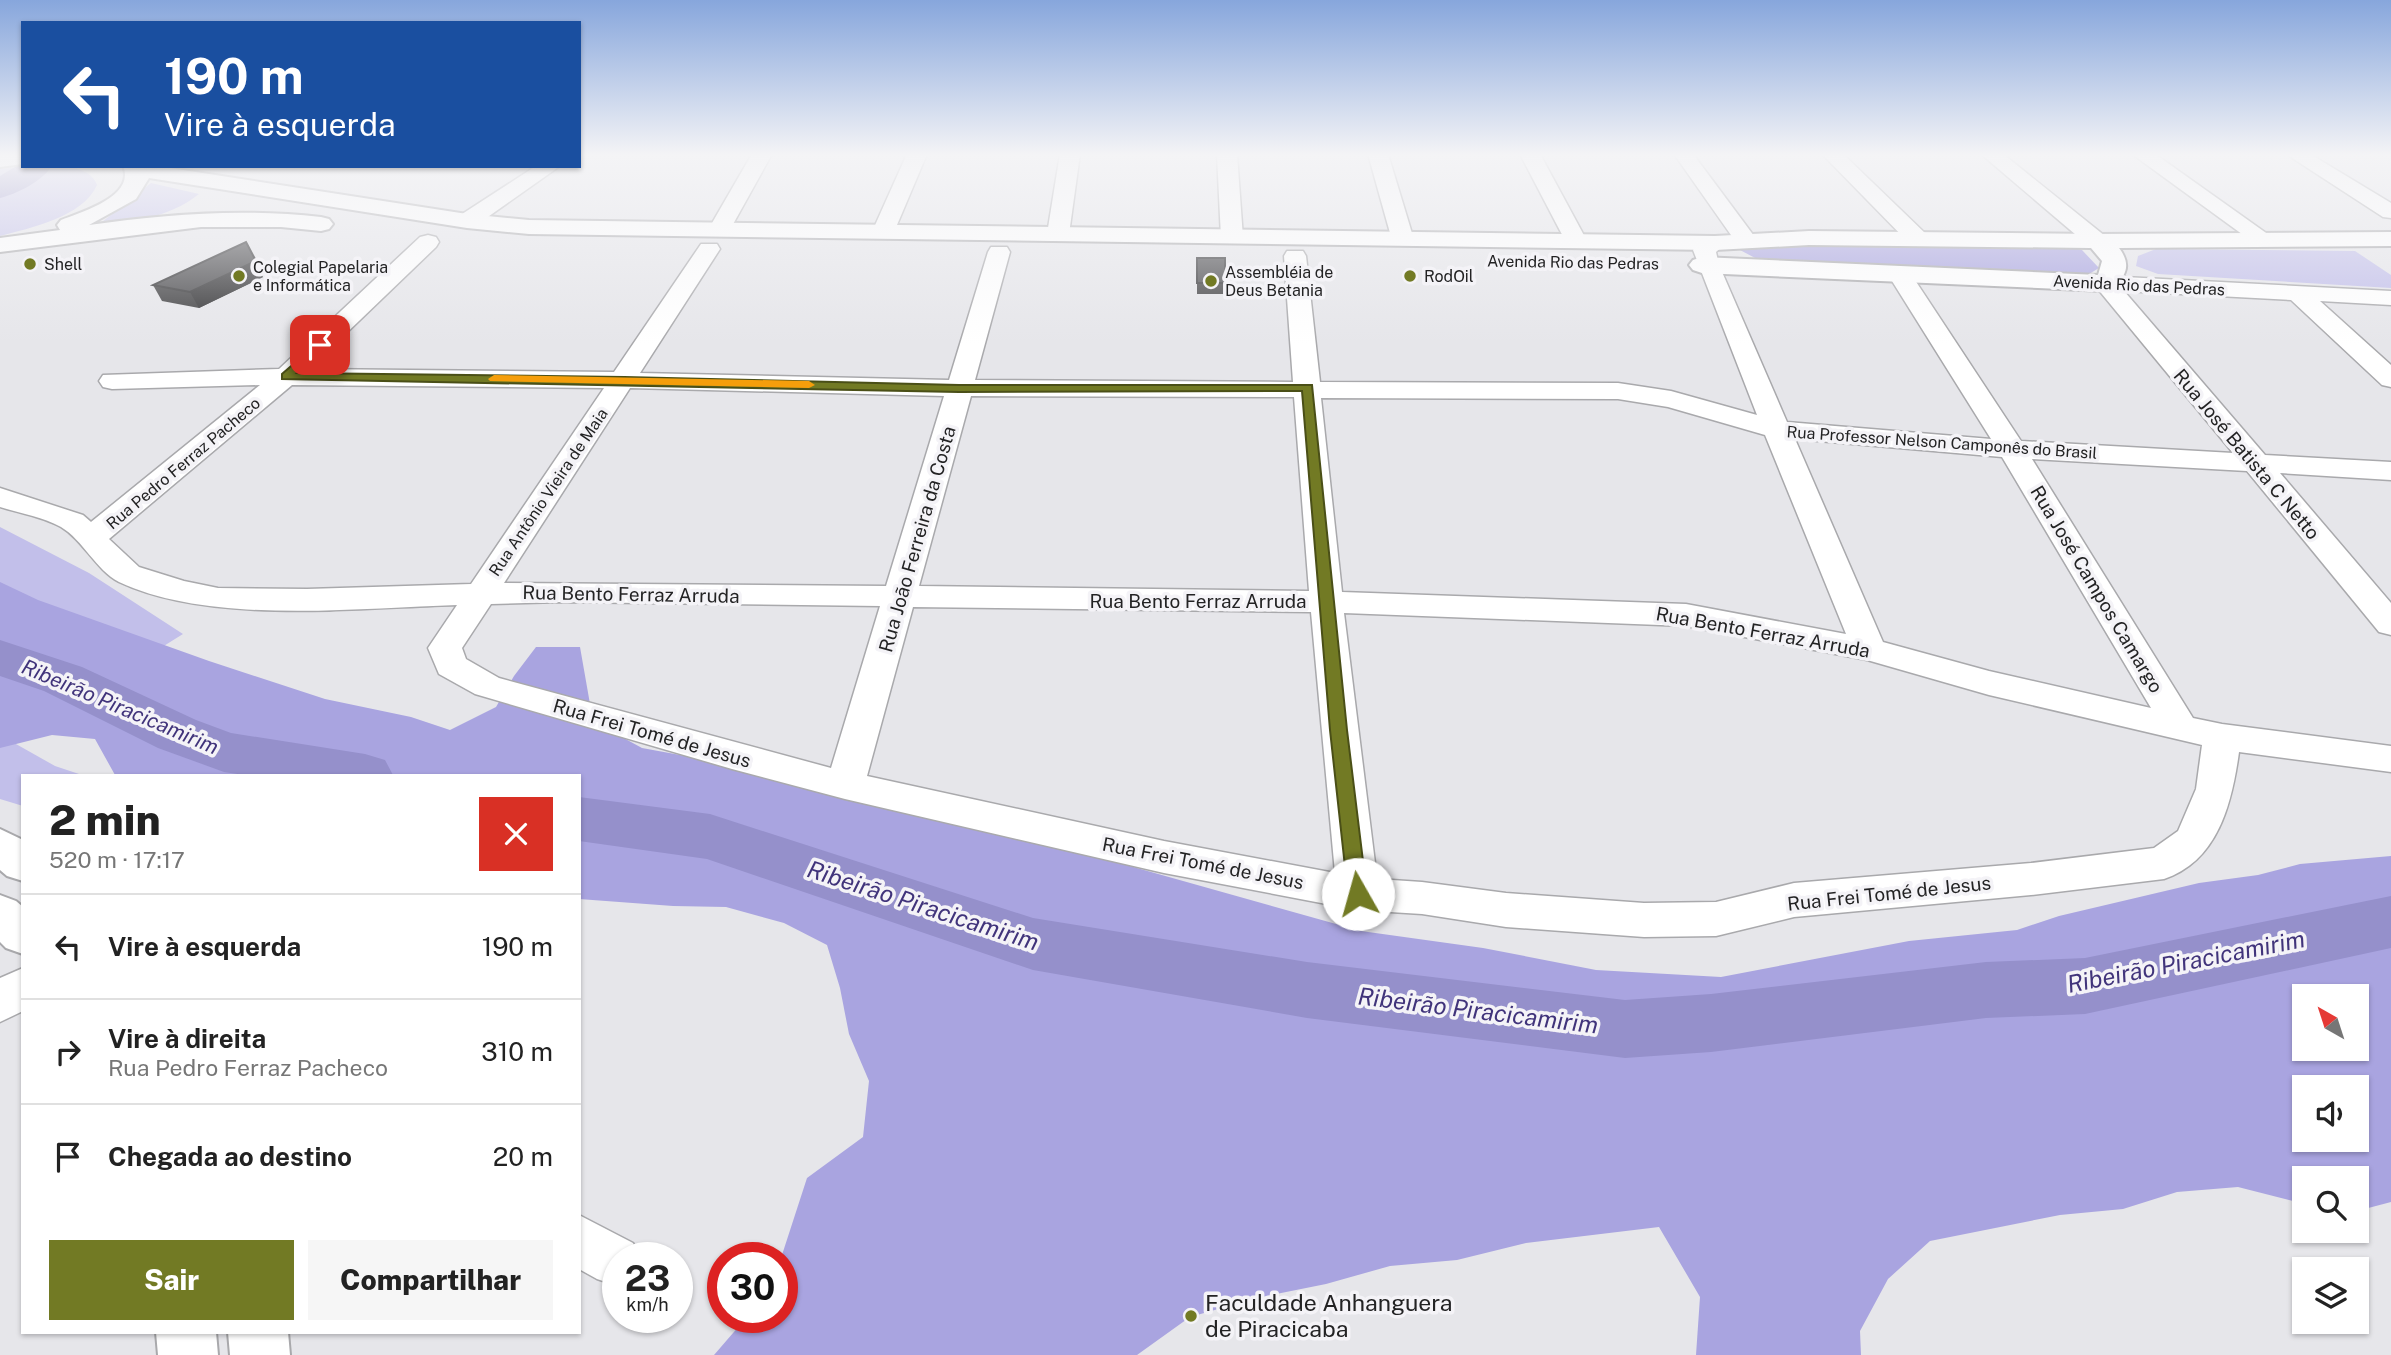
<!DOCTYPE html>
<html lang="pt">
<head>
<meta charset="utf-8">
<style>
	:root { --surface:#fff; --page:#f6f6f6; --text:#222; --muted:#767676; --line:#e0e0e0; --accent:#727a24 }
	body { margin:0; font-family:"Public Sans",sans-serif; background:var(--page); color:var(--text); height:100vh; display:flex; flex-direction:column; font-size:26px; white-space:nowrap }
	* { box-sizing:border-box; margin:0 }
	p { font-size:23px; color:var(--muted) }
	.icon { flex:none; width:38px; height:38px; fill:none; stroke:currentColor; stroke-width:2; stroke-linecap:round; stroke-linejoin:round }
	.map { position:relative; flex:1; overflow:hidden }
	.side { position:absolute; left:21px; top:774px; width:560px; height:560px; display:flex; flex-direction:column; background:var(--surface); border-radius:0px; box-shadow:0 2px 5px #0004 }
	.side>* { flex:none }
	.hud { position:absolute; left:21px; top:21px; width:560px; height:147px; border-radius:0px; box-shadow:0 2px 5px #0004; background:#1a4fa0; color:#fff; overflow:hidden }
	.needle { width:46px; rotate:321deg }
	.buttons { position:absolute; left:2292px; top:984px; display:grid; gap:14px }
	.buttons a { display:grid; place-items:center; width:77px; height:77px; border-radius:0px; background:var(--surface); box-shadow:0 2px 5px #0004; font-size:35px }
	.speed { position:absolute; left:602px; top:1242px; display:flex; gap:14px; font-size:35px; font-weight:700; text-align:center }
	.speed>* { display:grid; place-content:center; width:91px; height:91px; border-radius:50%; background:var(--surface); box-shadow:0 2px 5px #0004; line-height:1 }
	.speed small { font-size:18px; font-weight:400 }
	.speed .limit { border:10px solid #d22; background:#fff; color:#111 }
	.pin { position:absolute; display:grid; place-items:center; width:60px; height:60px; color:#fff; margin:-30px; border-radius:14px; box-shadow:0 4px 10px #0006 }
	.me { position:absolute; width:77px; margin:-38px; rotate:353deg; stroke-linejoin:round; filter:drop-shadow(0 0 5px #0008) }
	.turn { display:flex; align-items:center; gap:24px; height:147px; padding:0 28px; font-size:32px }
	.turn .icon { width:91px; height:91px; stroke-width:2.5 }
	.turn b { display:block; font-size:49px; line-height:60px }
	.round { display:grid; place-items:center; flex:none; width:74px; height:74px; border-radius:0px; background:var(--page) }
	.summary { display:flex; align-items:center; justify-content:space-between; height:119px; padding:0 28px }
	h1 { font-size:42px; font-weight:800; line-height:52px }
	.button { display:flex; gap:14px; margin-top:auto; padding:14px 28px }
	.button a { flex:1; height:80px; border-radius:0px; background:var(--accent); color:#fff; font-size:28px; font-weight:800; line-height:80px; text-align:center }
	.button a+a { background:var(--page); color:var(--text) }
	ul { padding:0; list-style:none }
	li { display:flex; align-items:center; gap:21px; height:105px; padding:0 28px; border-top:2px solid var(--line) }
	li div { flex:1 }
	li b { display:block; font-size:26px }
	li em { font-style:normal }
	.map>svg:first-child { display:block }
</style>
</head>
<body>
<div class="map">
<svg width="2391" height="1355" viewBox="0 0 2391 1355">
	<rect width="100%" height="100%" fill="#e6e6ea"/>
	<path fill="#c2bfea" d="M34 166C53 166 89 163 97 185 83 217 30 228 0 236V169Z
		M151 183 199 194C169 218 128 223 92 230Z
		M2156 249 2355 251 2391 275V288L2158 274 2136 266 2138 256Z
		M0 527 89 573 183 634 106 682 0 636Z
		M0 735 55 766 82 775H23V806L0 799Z"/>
	<path fill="#a9a4e0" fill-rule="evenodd" d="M1765 244 2067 246 2082 250 2099 268 2084 277 1757 259 1740 250 1745 246Z
		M0 582 38 600 209 661 325 699 411 717 450 730 496 707 514 676 536 647H580L590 704 607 729 642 748 729 764 970 821 1361 931 1483 948 1596 970 1721 977 1909 941 2017 930 2059 916 2199 883 2258 875 2300 864 2391 856V1202L2357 1211V1178H2305V1204L2238 1187 2177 1192 2123 1209 2060 1215 1930 1241 1888 1279 1860 1331 1861 1355H1696L1700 1297 1659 1227 1526 1243 1457 1260 1390 1266 1326 1284 1257 1298 1190 1317 1137 1355H714L746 1318H782L781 1258 807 1178 863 1137 869 1081 849 1034 840 988 827 945 784 923 726 907 673 906 579 899V775H115L95 739 52 735 0 748ZM2305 996H2357V1048H2305ZM2305 1087H2357V1139H2305Z"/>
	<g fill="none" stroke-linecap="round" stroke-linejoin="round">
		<path fill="#9590cb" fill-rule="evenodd" d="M23 162V166H52C42 181 17 194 0 198V176Z
			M0 640 82 667 196 720 231 733 365 754 385 760 393 775H244L224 772 158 748 44 691 0 676Z
			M579 797 710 814 1033 918 1307 962 1625 1000 1711 994 1986 962 2085 958 2391 896V948L2085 1014 1986 1018 1711 1052 1625 1058 1307 1018 1033 970 707 859 579 841Z"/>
		<g stroke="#a9a9ac" stroke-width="3">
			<path id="minor" d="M752 154H772L727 235H711L708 230Z
				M907 154H927L894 232 891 237H875L872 232Z
				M1060 154H1080L1069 234 1066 239H1050L1047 234Z
				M1217 154H1237L1243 238 1240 243H1224L1221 238Z
				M1368 154H1388L1414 240 1411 245H1395L1392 240Z
				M1520 154H1540L1587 241 1584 246H1568Z
				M1674 154H1693L1757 240 1754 245H1738Z
				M1822 154H1843L1927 235 1930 240 1927 245H1911Z
				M1981 154H2003L2105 236 2108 241 2105 246H2089Z
				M2132 154H2155L2276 240 2273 245H2257Z
				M2286 154H2310L2391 203V218L2383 217Z
				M536 166H560L475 226H459L456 221 459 216Z
				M428 235 436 237 439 242 436 247 309 369 614 372 701 244H717L720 249 640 373 949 380 988 252 991 247H1007L1010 252 975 380 1293 382 1284 256 1287 251H1303L1306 256 1320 382 1618 383 1671 391 1757 415 1693 250C1700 240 1711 235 1723 238L1726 243 1716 252 1719 265 1787 422 1991 439 1887 273 1891 268H1907L2021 441 2233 453 2097 288 2093 283 2097 278 2105 276 2391 291V305L2320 301 2391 365V387L2382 385 2291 300 2124 291 2265 455 2391 462V480L2280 473 2391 603V635L2379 632 2247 471 2032 459 2193 718 2222 724 2391 746V772L2239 752C2232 803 2218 861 2164 879L2031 895 1794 917 1716 936 1644 937 1506 927 1422 914 1358 910 1164 873 845 799 732 769 475 694 439 674 428 648 457 605C357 608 210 625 119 582 96 570 83 540 61 527 43 517 19 513 0 507V488L83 515 91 522 260 385 112 389 103 387 99 381 103 375 279 369 420 237ZM292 385 604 388 471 584 307 589 218 588 184 581 139 567 109 539ZM630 388 944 396 886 586 504 583ZM971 396 1294 397 1309 591 919 586ZM1321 398 1618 399 1668 407 1765 435 1846 634 1686 604 1342 592ZM1795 439 2002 457 2151 708 1989 671 1883 642ZM561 602 880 606 831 768 499 678 466 659 462 648 491 604ZM913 607 1311 612 1335 873 1164 841 867 776ZM1344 613 1686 626 1867 660 1989 695 2202 745 2196 789 2178 831 2154 848 2031 863 1794 883 1716 902 1644 903 1506 893 1422 882 1377 879Z
				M23 968V1011L0 1022V978Z
				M579 1215 633 1243 640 1258H618V1286L597 1279 579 1269Z"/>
		</g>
		<g stroke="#a9a9ac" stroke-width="4">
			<path id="major" d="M0 154H23V164L0 167Z
				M123 166H157L467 214 529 220 1715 236 1809 231 2097 234 2391 232V246L2119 248C2131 264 2127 274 2114 288L2105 291 1702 273 1693 270 1689 265 1693 260 1702 257 2098 275 2102 261 2091 248 1809 245 1715 250 529 234 467 228 149 178 136 199 89 225C167 214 242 208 321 217L329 219 333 224 329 229 321 231 281 227H201L0 252V238L60 230 57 225 61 220C82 212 136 196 123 166Z
				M0 829 23 840V881L7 876 0 870Z
				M0 895 16 901 23 907V954L6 948 0 942Z
				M156 1332H216L218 1355H158Z
				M228 1332H288L290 1355H230Z"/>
		</g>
		<use href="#minor" fill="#fff" fill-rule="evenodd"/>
		<use href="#major" fill="#fff" fill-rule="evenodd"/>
	</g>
	<path fill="#404042" d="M1197 258H1225V294H1197Z
		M263 277 199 308 162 301 153 285Z"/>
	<path fill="#343436" d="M246 242 263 277 199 308 190 292Z"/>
	<path fill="#4a4a4d" stroke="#343436" stroke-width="2" d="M246 242 256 261 190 292 153 285Z
		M1197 258H1225V283H1197Z"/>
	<linearGradient id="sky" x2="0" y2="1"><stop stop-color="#87a6dc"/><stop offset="0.45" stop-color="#f4f4f6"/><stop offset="1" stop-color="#f4f4f6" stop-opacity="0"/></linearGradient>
	<rect width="2391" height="344" fill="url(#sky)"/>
	<path fill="#727a24" stroke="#4a4f17" stroke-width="2" d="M320 341 326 345 324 347 297 373 624 377 959 385H1312L1347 730 1367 894 1364 900 1358 902 1351 900 1348 894 1330 730 1302 391 959 392 282 379V374Z"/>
	<path fill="#f59e0b" d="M494 375 809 381 815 385 809 388 490 381 488 379Z"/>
	<g fill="#727a24" stroke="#f4f3f7" stroke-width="2.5">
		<circle cx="30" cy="264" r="7"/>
		<circle cx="239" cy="276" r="7"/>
		<circle cx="1410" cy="276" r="7"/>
		<circle cx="1211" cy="281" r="7"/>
		<circle cx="1191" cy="1316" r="7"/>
	</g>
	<g text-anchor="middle" stroke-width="7" stroke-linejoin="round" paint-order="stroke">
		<g font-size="16" fill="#232324" stroke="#f4f3f7">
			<text transform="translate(1573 262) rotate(1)" y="6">Avenida Rio das Pedras</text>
			<text transform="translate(2139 285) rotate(3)" y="6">Avenida Rio das Pedras</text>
			<text transform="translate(1942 442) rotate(4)" y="6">Rua Professor Nelson Camponês do Brasil</text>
			<text transform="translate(183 463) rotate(-40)" y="6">Rua Pedro Ferraz Pacheco</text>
			<text transform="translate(548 492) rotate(-56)" y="6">Rua Antônio Vieira de Maia</text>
		</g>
		<g font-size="16" fill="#232324" stroke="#f4f3f7" text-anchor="start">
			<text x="44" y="270">Shell</text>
			<text x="253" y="273">Colegial Papelaria<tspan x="253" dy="18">e Informática</tspan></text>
			<text x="1225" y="278">Assembléia de<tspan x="1225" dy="18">Deus Betania</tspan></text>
			<text x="1424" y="282">RodOil</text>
		</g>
		<g font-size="19" fill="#232324" stroke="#f4f3f7">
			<text transform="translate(2247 454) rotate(50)" y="7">Rua José Batista C Netto</text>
			<text transform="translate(917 539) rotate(-74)" y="7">Rua João Ferreira da Costa</text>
			<text transform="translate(2097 589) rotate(59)" y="7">Rua José Campos Camargo</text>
			<text transform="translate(631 594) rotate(1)" y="7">Rua Bento Ferraz Arruda</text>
			<text x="1198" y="608">Rua Bento Ferraz Arruda</text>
			<text transform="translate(1763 632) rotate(10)" y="7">Rua Bento Ferraz Arruda</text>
			<text transform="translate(652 733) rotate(16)" y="7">Rua Frei Tomé de Jesus</text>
			<text transform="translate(1203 863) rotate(11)" y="7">Rua Frei Tomé de Jesus</text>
			<text transform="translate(1889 893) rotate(-6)" y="7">Rua Frei Tomé de Jesus</text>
		</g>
		<g font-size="21" font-style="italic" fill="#41347b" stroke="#f4f3f7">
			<text transform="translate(120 707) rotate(23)" y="7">Ribeirão Piracicamirim</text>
		</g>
		<g font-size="23" fill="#232324" stroke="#f4f3f7" text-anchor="start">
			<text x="1205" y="1311">Faculdade Anhanguera<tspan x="1205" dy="26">de Piracicaba</tspan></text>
		</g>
		<g font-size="24" font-style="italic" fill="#41347b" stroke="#f4f3f7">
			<text transform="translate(923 906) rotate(18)" y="8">Ribeirão Piracicamirim</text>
			<text transform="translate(2186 962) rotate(-11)" y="8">Ribeirão Piracicamirim</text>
			<text transform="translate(1478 1011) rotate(7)" y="8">Ribeirão Piracicamirim</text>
		</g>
	</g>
</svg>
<div class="buttons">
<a><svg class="needle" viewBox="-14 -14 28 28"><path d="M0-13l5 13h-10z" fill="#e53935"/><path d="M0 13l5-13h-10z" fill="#767676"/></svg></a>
<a><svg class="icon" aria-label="sound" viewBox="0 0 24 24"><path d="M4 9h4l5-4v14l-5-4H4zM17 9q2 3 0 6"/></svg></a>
<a><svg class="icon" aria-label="search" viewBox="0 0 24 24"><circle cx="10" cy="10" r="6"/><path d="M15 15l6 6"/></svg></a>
<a><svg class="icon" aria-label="layers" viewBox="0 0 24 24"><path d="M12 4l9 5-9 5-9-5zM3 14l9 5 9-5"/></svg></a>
</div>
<div class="speed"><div>23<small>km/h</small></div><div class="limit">30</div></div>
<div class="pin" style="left:320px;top:345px;background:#d93025"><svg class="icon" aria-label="arrive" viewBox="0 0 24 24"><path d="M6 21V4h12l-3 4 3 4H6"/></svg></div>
<svg class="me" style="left:1358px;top:894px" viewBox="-20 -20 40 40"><circle r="19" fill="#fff"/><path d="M0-13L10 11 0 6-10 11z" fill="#727a24"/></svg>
<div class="hud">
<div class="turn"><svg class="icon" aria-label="left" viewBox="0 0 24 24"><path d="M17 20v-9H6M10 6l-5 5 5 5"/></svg><div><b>190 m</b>Vire à esquerda</div></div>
</div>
<section class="side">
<div class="summary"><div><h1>2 min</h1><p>520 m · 17:17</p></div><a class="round" style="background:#d93025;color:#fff"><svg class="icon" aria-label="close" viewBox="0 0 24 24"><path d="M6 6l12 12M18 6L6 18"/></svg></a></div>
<ul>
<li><svg class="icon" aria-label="left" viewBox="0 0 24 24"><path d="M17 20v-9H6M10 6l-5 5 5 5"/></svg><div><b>Vire à esquerda</b></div><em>190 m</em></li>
<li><svg class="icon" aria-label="right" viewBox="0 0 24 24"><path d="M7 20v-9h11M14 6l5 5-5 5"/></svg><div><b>Vire à direita</b><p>Rua Pedro Ferraz Pacheco</p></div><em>310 m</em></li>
<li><svg class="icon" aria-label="arrive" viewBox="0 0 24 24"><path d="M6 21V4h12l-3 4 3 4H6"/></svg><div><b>Chegada ao destino</b></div><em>20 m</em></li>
</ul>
<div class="button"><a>Sair</a><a>Compartilhar</a></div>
</section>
</div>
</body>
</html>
